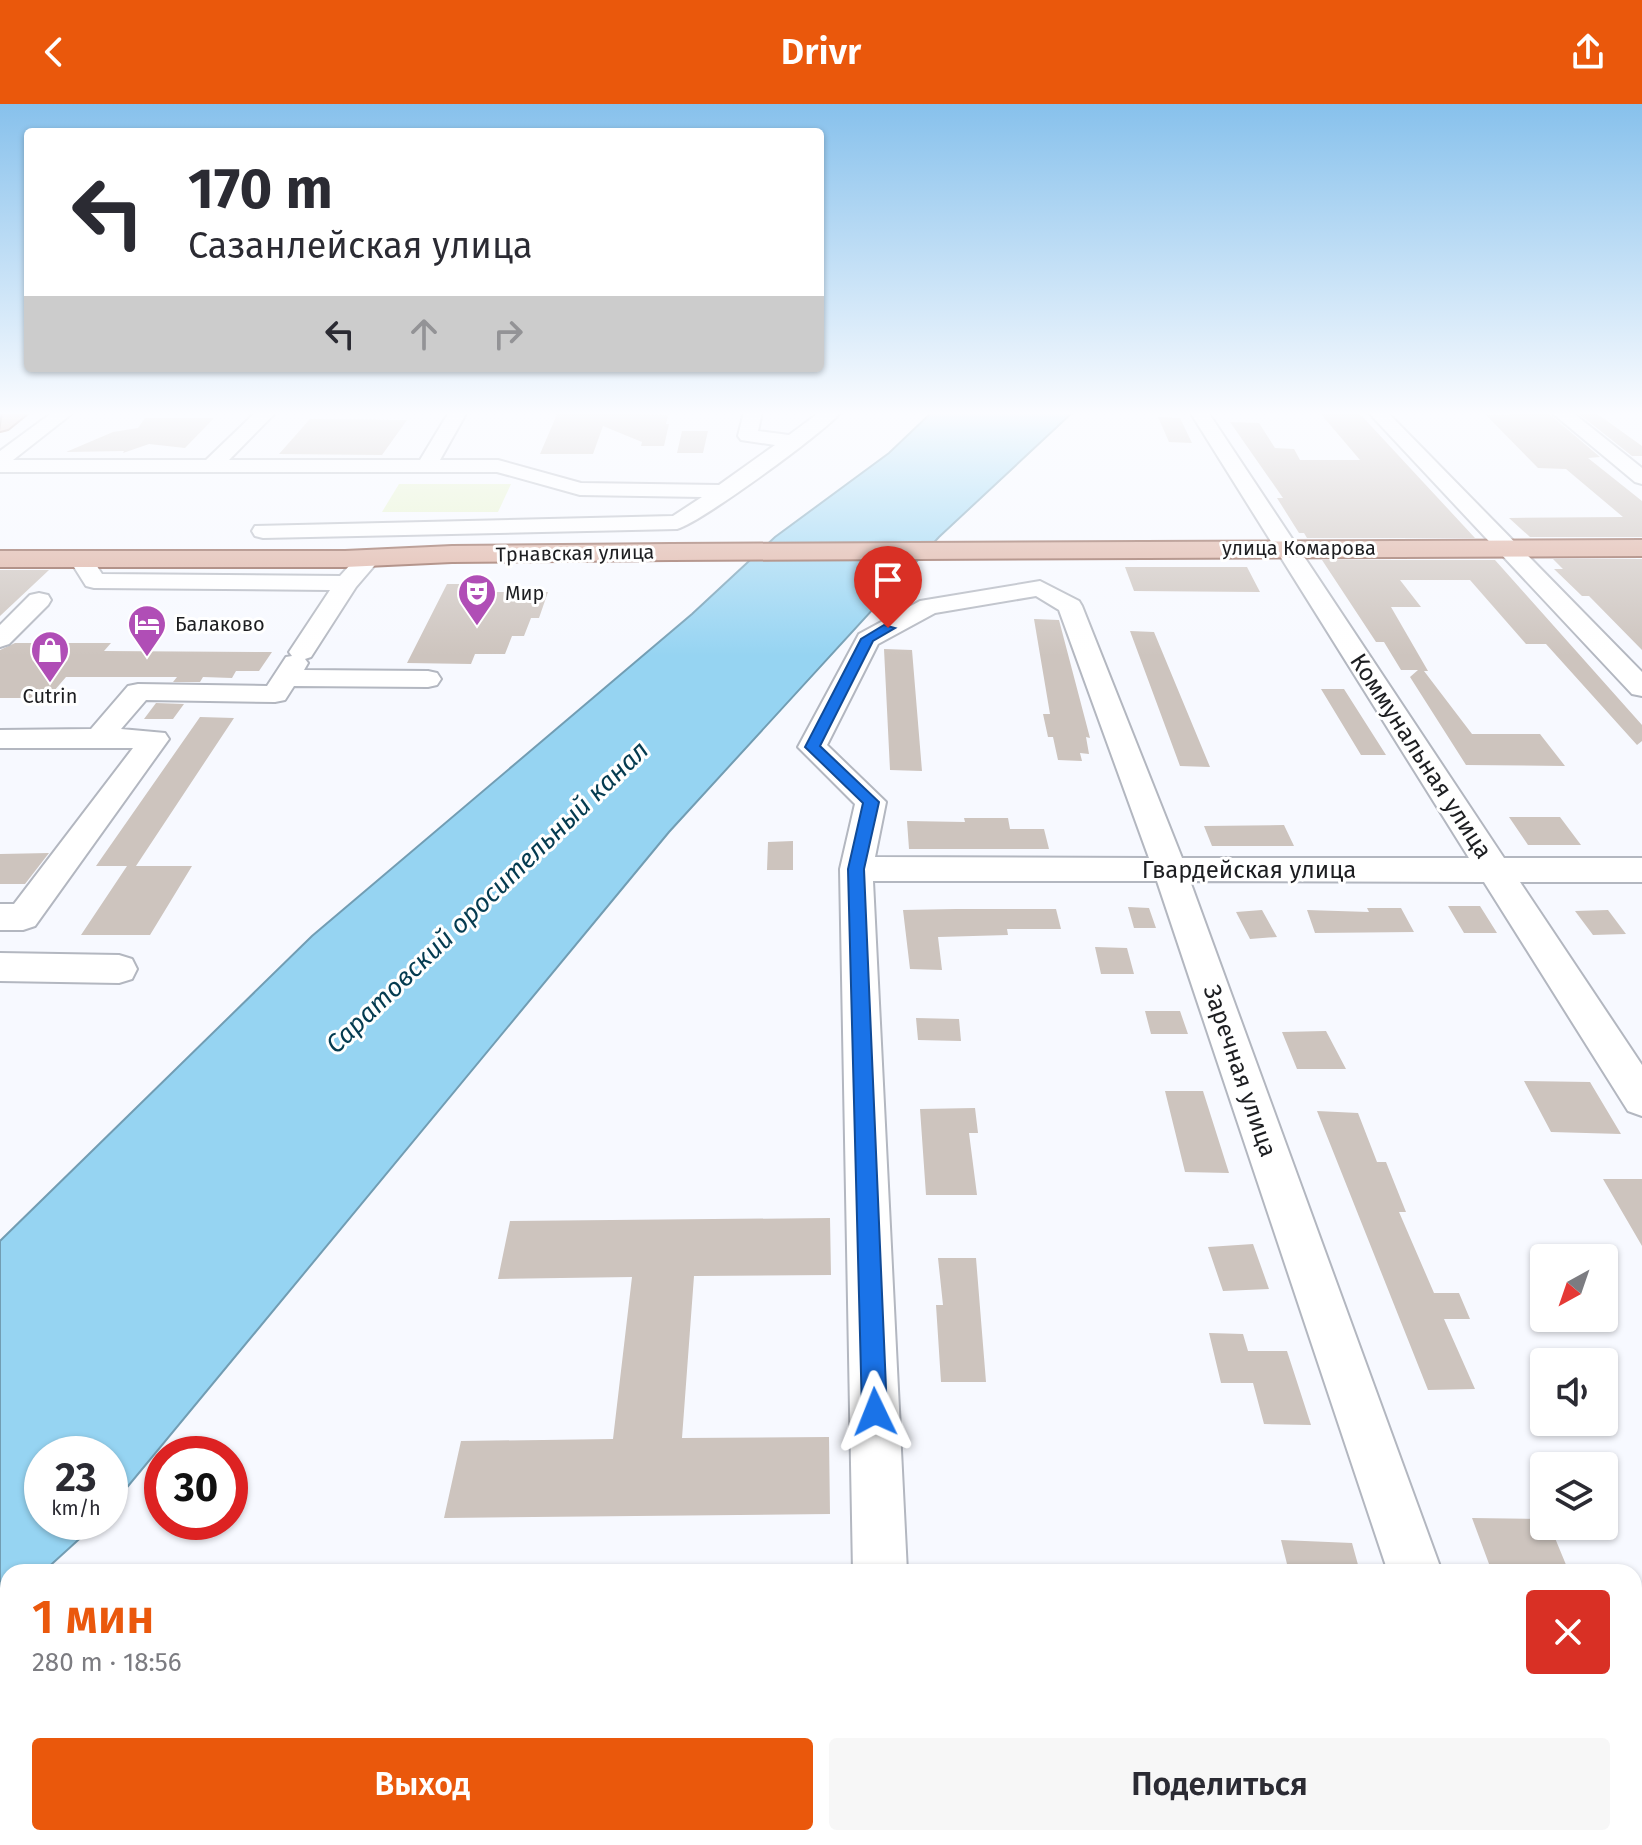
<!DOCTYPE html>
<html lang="ru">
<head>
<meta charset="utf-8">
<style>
	:root { --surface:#fff; --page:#f7f7f7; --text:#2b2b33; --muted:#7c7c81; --accent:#ea580c }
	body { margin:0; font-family:"Fira Sans",sans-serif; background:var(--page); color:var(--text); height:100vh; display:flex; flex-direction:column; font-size:30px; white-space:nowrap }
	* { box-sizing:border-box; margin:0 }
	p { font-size:26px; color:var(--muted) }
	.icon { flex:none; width:44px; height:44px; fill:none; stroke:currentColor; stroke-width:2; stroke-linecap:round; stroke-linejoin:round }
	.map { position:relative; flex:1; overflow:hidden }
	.sheet { position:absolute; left:0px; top:1460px; width:1642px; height:282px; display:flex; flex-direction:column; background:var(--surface); border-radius:24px 24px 0 0; box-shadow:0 2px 6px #0004 }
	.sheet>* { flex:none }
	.guide { position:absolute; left:24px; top:24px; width:800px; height:244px; border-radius:8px; box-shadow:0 2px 6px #0004; background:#fff; color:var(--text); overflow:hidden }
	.needle { width:52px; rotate:220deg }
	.tools { position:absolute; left:1530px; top:1140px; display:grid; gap:16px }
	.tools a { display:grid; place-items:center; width:88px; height:88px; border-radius:8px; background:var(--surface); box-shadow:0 2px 6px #0004; font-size:40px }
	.speed { position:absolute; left:24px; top:1332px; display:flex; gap:16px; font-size:40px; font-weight:700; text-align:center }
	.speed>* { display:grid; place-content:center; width:104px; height:104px; border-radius:50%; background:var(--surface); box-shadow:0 2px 6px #0004; line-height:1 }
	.speed small { font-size:20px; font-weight:400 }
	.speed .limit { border:12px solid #d22; background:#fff; color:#111 }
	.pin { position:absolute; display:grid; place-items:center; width:68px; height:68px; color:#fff; margin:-82px -34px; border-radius:50% 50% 50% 0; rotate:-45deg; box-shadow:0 0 8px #0007 }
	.pin .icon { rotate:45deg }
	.me { position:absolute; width:88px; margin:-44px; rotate:358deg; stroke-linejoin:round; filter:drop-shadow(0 0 6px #0008) }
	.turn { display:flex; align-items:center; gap:28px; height:168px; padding:0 32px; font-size:36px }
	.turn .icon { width:104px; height:104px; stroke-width:2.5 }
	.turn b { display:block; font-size:56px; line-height:68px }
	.lanes { display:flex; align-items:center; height:76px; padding:0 32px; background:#0003; justify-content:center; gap:40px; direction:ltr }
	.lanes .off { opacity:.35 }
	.round { display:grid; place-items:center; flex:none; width:84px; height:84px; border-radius:8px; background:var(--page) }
	.headline { display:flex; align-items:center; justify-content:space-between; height:136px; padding:0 32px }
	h1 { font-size:48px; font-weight:600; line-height:60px; color:var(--accent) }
	.primary-button { display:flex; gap:16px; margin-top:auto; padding:16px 32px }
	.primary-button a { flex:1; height:92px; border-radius:8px; background:var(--accent); color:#fff; font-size:32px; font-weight:600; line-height:92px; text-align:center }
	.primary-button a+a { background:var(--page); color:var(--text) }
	header { display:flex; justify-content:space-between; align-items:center; height:104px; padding:0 32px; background:var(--accent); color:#fff; font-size:36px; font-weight:600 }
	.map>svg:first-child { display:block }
</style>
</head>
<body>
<header><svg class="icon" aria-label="back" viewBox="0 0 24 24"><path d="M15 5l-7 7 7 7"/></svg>Drivr<svg class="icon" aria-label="share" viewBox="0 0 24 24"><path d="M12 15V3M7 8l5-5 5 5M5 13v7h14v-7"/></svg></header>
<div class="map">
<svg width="1642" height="1741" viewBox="0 0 1642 1741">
	<rect width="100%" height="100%" fill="#f7f9ff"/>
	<path fill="#e5f3c7" d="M399 380H511L498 408H382Z"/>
	<path fill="#96d4f2" stroke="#729db3" stroke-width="2" d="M932 308H1073L939 433 669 728 110 1404V1350H42V1418H98L43 1468H8V1498L0 1505V1137L312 832 692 510 775 433 889 349Z"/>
	<path fill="#cdc4be" d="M558 308 668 311 666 320H669L664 342H641L642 338 603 322 593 350H540Z
		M1508 308 1548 309 1600 353 1588 354 1642 397V433H1530L1509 414 1623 413 1566 365 1538 364 1486 311H1511Z
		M1320 309 1360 310 1475 434H1307L1304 429H1299L1277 394H1283L1230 318 1259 319 1275 344 1294 345 1300 356H1360Z
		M1578 309H1596L1642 342V352H1632Z
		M1158 313 1180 314 1192 339 1169 338Z
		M145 314H214L185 344 149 340 123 349 124 347 66 348 113 328 138 324Z
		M310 315 407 316 382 351 279 350Z
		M682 327H708L703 349H677Z
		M1553 455H1642V546L1589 492H1582L1554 465H1563Z
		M1322 456H1495L1642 621V637L1637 641 1546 540H1526L1470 476H1400L1421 503H1391L1428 567H1424L1472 630H1540L1565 662 1466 661 1410 573 1418 566H1401L1384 538H1376Z
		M1125 463H1247L1260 488 1134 487Z
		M0 466H49L0 512Z
		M447 480H490L487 488H548L539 514H531L524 532H512L505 550H475L471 560 407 559Z
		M1034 515 1059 516 1090 634 1086 633 1089 650 1080 649 1082 657 1058 656 1053 633H1048L1043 610H1050Z
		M1130 527 1154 528 1210 663 1180 662Z
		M15 539H111L104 547 272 548 259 567H236L232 574 203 573 200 578H173L177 573H66L48 594H0V546Z
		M884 545 912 546 922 667 890 666Z
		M1321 585H1344L1386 651H1361Z
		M156 599 184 600 173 615H144Z
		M200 613 234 614 136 762H96Z
		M1509 713H1560L1581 741H1528Z
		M964 714H1008L1010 725H1044L1049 745H909L907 717 965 718Z
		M1284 721 1294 742H1212L1204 722Z
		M793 737V766H767L768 738Z
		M49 749 25 780H0V750Z
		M127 762H192L150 831H81Z
		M1448 802H1480L1497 829H1464Z
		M1128 803 1149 804 1156 824H1134Z
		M1367 804H1401L1414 828 1315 829 1307 806 1369 808Z
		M956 805H1056L1061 825H1007L1008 831 938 833 942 866 910 865 903 806Z
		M1262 806 1277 833 1250 835 1236 808Z
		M1608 806 1626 830 1593 831 1575 807Z
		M1095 843 1127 844 1134 870H1101Z
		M1145 907H1180L1188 930H1151Z
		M916 914 959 915 961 937 918 936Z
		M1326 927 1346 965H1297L1282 928Z
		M1524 977 1590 978 1621 1030 1551 1028Z
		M1165 987H1203L1229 1069 1185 1068Z
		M975 1004 978 1029H969L977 1091H926L920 1005Z
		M1317 1007 1358 1009 1377 1058H1386L1406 1108H1399L1434 1189H1459L1470 1215H1444L1475 1285 1428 1286Z
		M1603 1075H1642V1142Z
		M830 1114 831 1171 694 1172 682 1334 829 1333 830 1410 444 1414 461 1337 613 1335 632 1173 498 1175 510 1117Z
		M1253 1140 1269 1185 1223 1187 1208 1143Z
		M938 1154H976L986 1278H941L936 1201H943Z
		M1209 1229 1243 1230 1248 1247H1287L1311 1321 1264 1320 1253 1279H1221Z
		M1472 1414 1544 1415V1422H1550L1569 1468H1492Z
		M1281 1436 1352 1439 1360 1468H1289Z"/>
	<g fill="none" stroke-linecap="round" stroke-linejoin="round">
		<g stroke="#b3b7c0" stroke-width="4">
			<path id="minor" d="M53 308H74L13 356H206L256 308H276L229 356H420L449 308H467L440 356H498L581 379 719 381 775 341 741 336 738 332 744 308H762L758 327 789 331 820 308H841C825 328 700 419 677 425L263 434 255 432 252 427 255 422 673 412 702 393 580 391 497 368H0V347Z
				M1190 308H1208L1504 754H1642V778H1520L1642 961V1012L1628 1007 1484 778 1190 777 1442 1468H1388L1157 777H873L907 1468H853L840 765 855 700 798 643 859 530 920 497 1040 477 1079 497 1082 502 1182 754H1469ZM1036 492 1059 506 1149 754 875 753 886 698 827 641 878 540 935 509Z
				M1368 308H1387L1642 568V592L1632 590Z
				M1551 308H1572L1642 364V380L1635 378Z
				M81 448 89 450 102 470 340 472 360 450H376L380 455 356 483 311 553 305 555 308 559 304 566 428 567 437 569 441 575 437 581 428 583 294 582 285 596 275 598 146 596 121 625 165 629 169 635 35 822 23 826H0V800H14L133 644H0V626L91 625 128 582 138 580 267 582 286 553 292 552 289 548 330 486 94 484 86 482 69 455 73 450Z
				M39 489 48 491 51 496 48 501 9 540 0 543V521L30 491Z
				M0 849 119 851 132 855 137 865 132 875 119 879 0 877Z
				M1634 1585H1642V1645H1634Z
				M213 1734H280L278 1741H210Z
				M387 1734H449L448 1741H384Z"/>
		</g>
		<g stroke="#8a5747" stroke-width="4">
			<path id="major" d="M3 308H29L8 325 0 327Z
				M1642 436V452L671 456 452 458 345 463H0V447H345L452 442 671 440Z"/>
		</g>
		<use href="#minor" fill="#fff" fill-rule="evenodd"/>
		<use href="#major" fill="#dcad9d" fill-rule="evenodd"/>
	</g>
	<linearGradient id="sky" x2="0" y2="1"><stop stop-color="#87c1ec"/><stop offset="0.56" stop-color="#fbfcff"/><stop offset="1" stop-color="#fbfcff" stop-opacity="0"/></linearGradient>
	<rect width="1642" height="552" fill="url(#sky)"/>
	<path fill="#1a73e8" stroke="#114b97" stroke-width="2" d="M884 521 895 524 873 537 820 642 879 698 864 765 887 1308 883 1317 875 1321 866 1317 862 1308 848 765 863 699 805 643 861 535Z"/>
	<defs>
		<g id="theatre-pin" transform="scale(2)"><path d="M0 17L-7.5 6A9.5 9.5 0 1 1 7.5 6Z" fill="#b04eb6" stroke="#fff"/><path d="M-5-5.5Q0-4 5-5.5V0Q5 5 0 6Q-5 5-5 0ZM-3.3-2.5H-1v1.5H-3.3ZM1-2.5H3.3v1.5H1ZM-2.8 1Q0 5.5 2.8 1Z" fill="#fff"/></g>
		<g id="hotel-pin" transform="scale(2)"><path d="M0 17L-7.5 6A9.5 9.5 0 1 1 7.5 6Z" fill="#b04eb6" stroke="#fff"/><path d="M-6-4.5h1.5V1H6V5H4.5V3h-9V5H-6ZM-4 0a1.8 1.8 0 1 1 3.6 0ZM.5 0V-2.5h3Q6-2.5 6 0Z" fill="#fff"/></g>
		<g id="shop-pin" transform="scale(2)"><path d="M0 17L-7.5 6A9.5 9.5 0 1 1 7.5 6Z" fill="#b04eb6" stroke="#fff"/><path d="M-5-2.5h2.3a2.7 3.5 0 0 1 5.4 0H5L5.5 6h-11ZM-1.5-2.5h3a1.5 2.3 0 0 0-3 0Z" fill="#fff"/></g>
	</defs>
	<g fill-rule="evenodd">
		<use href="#theatre-pin" x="477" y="489"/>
		<use href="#hotel-pin" x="147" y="520"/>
		<use href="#shop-pin" x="50" y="546"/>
	</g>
	<g text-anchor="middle" stroke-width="6" stroke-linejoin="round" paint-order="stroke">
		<g font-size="20" fill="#1d1e21" stroke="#fff">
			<text x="1299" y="451">улица Комарова</text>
			<text transform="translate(575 449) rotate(-1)" y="7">Трнавская улица</text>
		</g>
		<g font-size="20" fill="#1d1e21" stroke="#fff" text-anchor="start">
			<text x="505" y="496">Мир</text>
			<text x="175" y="527">Балаково</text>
			<text x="50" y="599" text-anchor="middle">Cutrin</text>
		</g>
		<g font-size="24" fill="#1d1e21" stroke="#fff">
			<text transform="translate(1421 652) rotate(57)" y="8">Коммунальная улица</text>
			<text x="1249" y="774">Гвардейская улица</text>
			<text transform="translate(1240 967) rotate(71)" y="8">Заречная улица</text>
		</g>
		<g font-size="26" font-style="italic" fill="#043b50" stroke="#fff">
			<text transform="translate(487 793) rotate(-44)" y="9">Саратовский оросительный канал</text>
		</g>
	</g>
</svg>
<div class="tools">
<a><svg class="needle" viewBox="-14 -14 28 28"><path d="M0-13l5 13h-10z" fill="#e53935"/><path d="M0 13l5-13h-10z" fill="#7c7c81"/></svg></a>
<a><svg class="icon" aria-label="sound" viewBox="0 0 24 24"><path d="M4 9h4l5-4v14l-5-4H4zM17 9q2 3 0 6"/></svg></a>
<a><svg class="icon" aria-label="layers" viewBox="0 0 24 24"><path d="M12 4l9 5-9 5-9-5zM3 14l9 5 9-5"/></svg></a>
</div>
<div class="speed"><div>23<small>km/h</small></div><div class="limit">30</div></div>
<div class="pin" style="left:888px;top:524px;background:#d93025"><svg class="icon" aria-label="arrive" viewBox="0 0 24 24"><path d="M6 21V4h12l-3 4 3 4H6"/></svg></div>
<svg class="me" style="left:875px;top:1308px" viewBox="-20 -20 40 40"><path d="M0-17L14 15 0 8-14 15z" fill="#1a73e8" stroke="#fff" stroke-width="4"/></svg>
<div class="guide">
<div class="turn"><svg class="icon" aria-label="left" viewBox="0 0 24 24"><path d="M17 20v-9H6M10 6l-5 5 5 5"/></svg><div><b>170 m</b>Сазанлейская улица</div></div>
<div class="lanes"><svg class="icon" aria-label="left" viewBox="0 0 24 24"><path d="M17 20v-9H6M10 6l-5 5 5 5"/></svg><svg class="icon off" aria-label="ahead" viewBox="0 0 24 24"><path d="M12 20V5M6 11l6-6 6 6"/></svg><svg class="icon off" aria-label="right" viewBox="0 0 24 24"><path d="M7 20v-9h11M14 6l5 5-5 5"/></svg></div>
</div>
<section class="sheet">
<div class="headline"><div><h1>1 мин</h1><p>280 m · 18:56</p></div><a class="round" style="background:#d93025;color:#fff"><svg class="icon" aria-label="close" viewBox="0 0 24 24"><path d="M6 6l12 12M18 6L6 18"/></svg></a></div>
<div class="primary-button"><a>Выход</a><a>Поделиться</a></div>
</section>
</div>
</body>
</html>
